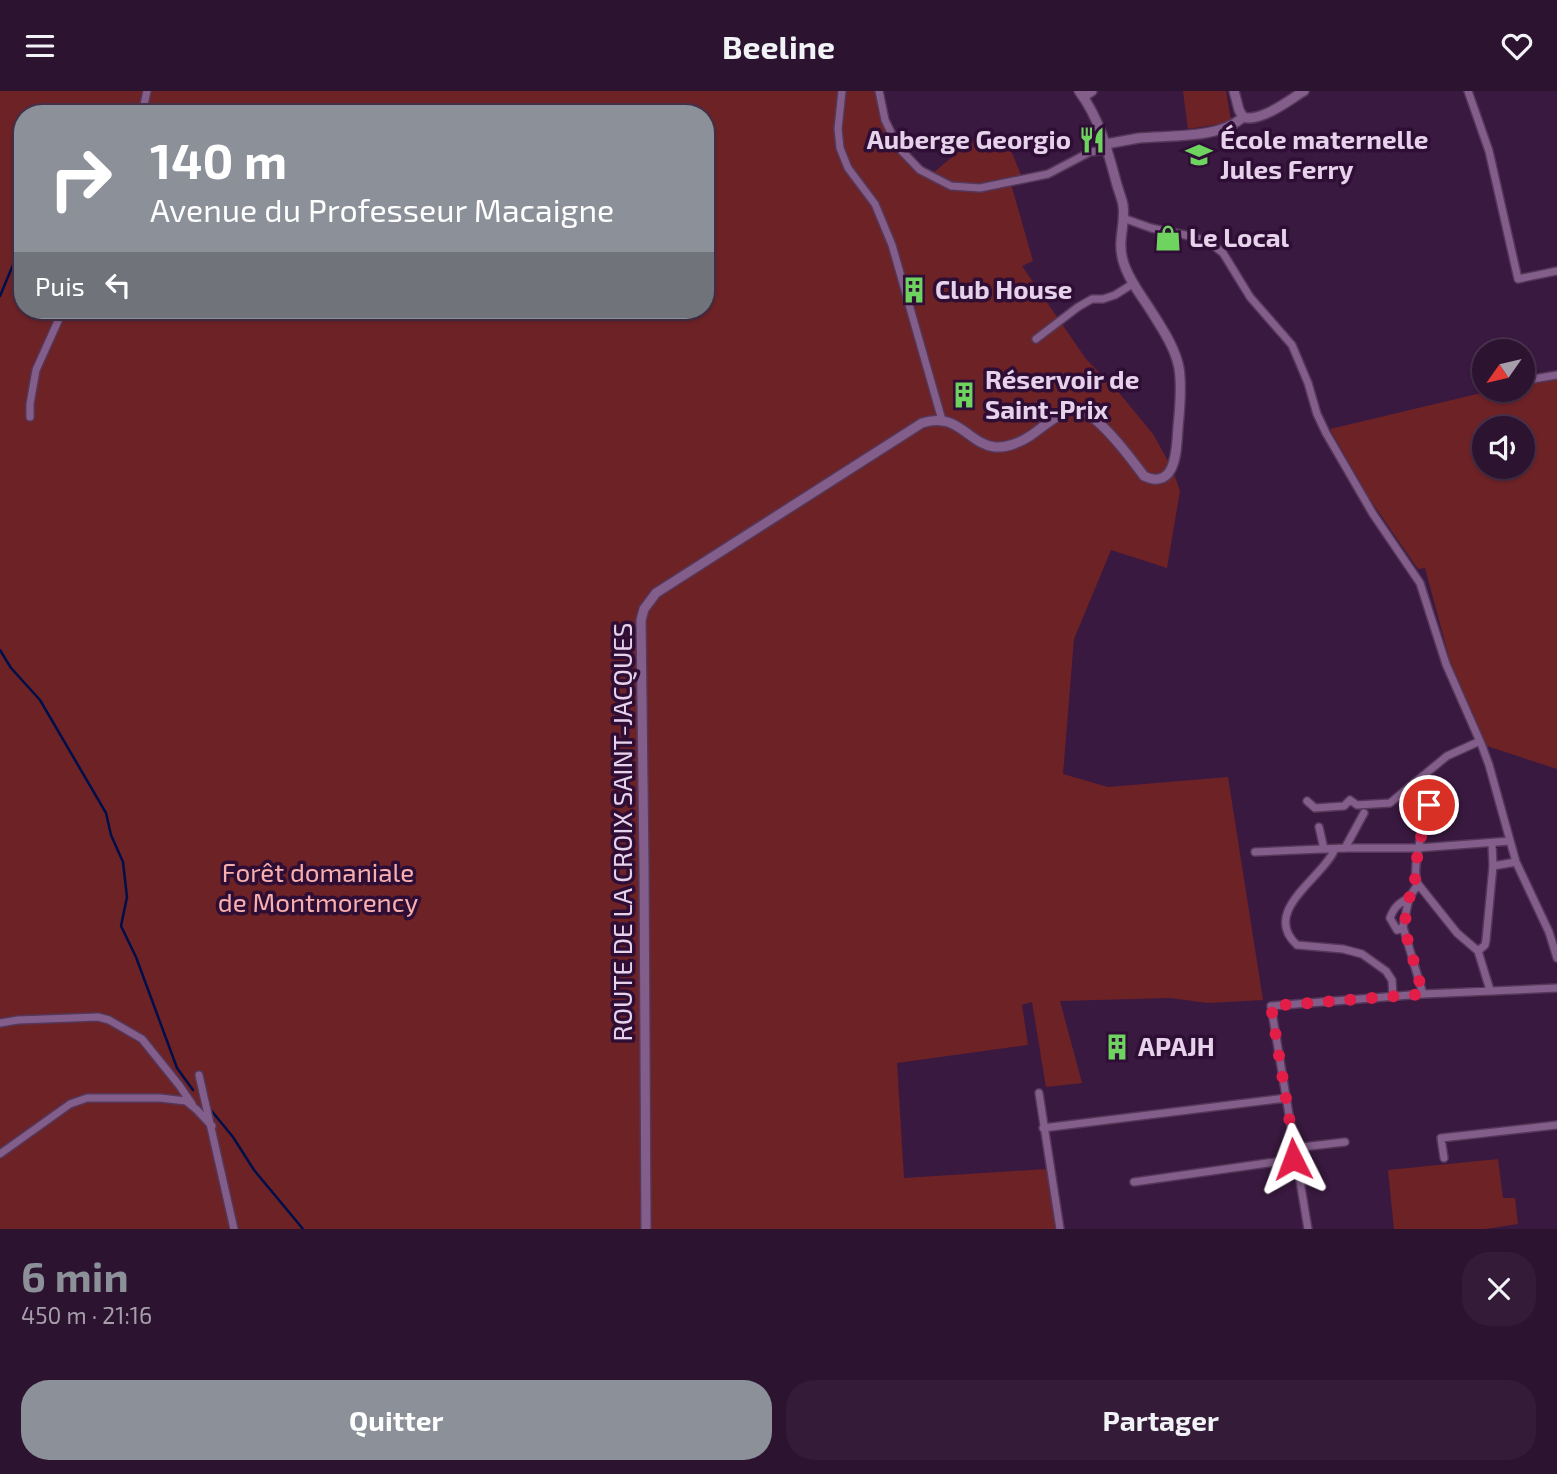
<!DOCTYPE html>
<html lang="fr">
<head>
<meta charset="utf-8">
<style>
	:root { --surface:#2c1330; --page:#341c38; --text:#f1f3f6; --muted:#a69eab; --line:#48324c; --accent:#8c9099 }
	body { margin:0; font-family:"Exo 2",sans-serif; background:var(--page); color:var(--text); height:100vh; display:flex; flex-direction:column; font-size:26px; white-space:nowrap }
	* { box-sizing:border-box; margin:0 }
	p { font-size:23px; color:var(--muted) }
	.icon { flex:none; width:38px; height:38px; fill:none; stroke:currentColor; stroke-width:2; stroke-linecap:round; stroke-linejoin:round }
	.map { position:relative; height:1138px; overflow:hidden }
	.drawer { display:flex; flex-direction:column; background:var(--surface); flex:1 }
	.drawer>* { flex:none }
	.hud { position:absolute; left:14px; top:14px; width:700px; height:214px; border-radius:28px; box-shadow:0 2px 5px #0004,0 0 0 2px var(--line); background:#8c9099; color:#fff; overflow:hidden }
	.needle { width:46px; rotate:236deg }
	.fabs { position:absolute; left:1472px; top:248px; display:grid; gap:14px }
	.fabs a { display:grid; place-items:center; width:63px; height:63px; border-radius:50%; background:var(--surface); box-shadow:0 2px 5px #0004,0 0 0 2px var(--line); font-size:35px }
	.pin { position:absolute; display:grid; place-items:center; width:60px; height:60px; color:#fff; margin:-30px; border:4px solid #fff; border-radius:50%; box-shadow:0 2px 7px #0007 }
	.me { position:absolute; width:77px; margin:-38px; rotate:357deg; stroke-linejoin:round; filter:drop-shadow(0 0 5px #0008) }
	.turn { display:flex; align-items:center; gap:24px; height:147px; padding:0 21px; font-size:32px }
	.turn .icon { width:91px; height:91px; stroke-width:2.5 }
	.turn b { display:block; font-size:49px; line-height:60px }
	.then { display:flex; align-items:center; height:66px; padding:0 21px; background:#0003; gap:14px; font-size:26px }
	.round { display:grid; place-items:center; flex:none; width:74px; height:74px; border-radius:28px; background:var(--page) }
	.head { display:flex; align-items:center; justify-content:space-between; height:119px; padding:0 21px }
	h1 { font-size:42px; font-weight:700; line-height:52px; color:var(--accent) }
	.cta { display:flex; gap:14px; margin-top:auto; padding:14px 21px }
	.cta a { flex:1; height:80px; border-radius:28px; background:var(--accent); color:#fff; font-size:28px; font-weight:700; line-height:80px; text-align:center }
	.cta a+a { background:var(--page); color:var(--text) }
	header { display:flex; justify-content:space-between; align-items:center; height:91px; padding:0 21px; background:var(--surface); font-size:32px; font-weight:700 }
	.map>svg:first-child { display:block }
</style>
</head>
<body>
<header><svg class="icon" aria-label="menu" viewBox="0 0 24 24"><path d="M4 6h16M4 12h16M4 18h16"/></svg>Beeline<svg class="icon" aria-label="heart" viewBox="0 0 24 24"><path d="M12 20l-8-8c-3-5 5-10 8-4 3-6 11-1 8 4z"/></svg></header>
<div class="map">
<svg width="1557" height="1138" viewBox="0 0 1557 1138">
	<rect width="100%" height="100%" fill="#3a1940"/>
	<path fill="#6d2226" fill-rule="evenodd" d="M0 0H878L898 56 920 79 955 98 1011 93 1033 170 1022 175 1086 268 1120 303 1153 343 1172 377 1180 400 1167 477 1111 459 1074 548 1063 683 1108 696 1228 686 1263 909 1208 912 1170 907 1060 910 1082 992 1046 996 1032 911 1022 914 1028 954 897 972 904 1087 1047 1078 1055 1138H0ZM23 23H705V219H23Z
		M1183 0H1226L1231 29 1227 32 1188 38Z
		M985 38 992 53 1006 48 1022 86 984 95H954L932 83Z
		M1557 286V678L1487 655 1450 570 1425 477 1418 478 1369 407 1330 338 1494 299H1522L1523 293ZM1484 338H1522V376H1484Z
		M1498 1068 1503 1107H1515L1518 1133 1485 1138H1394L1388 1079Z"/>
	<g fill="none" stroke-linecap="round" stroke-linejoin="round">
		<path stroke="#000f4a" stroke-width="2.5" d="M0 205 23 150
			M0 559 11 577 40 609 106 722 111 744 123 771 127 806 121 835 136 866 177 977 193 999
			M210 1018 233 1046 254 1079 303 1138"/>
		<g stroke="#543759" stroke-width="10">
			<path id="minor" d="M842 0 838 38 840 57 848 77 875 113 892 154 942 329
				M879 0 885 29 898 56 920 79 951 95 980 97 1048 83 1090 61 1108 59
				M1468 0 1489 60 1518 188 1557 180
				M142 23 147 0
				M1123 127 1151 137 1190 145 1209 151 1223 162 1250 206 1292 254 1308 292 1317 323 1326 342 1373 423 1420 492 1446 573 1482 655 1489 674 1516 771 1549 841 1557 867
				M1036 248 1078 216 1092 208H1103L1115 204 1134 192
				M1522 290 1557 284
				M30 326V313L36 279 63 219
				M1307 710 1315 717 1344 715 1350 709 1357 714 1390 712 1447 665 1480 650
				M1319 736 1324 758
				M1345 757 1364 722
				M1335 758C1323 787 1260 820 1297 854L1343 858 1362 863 1386 880 1392 889 1393 906
				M1255 761 1345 757H1418L1510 750
				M1493 775 1516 771
				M1418 793 1457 842 1478 860 1490 899
				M1403 836 1397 839 1390 827C1394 816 1399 812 1409 807
				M1478 860 1485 854 1486 849 1493 775 1492 752
				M1423 903 1403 836 1409 807 1418 793C1410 779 1425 731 1429 714
				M0 932 18 929 98 926 109 929 142 948 179 994 192 1013
				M199 984 234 1138
				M1039 1002 1060 1138
				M1043 1037 1286 1007
				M1294 1057 1345 1051
				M0 1063 70 1013 87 1007H160L186 1010 197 1019 212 1035
				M1444 1067 1441 1047 1557 1034
				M1134 1091 1296 1068
				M1308 1138 1271 915 1423 903 1557 897"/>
		</g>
		<g stroke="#543759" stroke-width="12">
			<path id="tertiary" d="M1234 0 1239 19 1243 26
				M1083 6 1092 0
				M1106 53C1117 51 1128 49 1139 47 1169 44 1220 48 1243 26 1260 32 1289 9 1304 0
				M646 1138 644 774 641 529 644 518 656 502 922 332C958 320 968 353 995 356 1007 357 1021 351 1030 345 1042 337 1058 322 1071 319 1092 313 1132 369 1144 385 1154 390 1165 390 1171 378 1177 366 1177 350 1178 336 1180 317 1182 296 1179 277 1175 255 1159 233 1148 215 1139 202 1129 188 1124 173 1116 150 1126 135 1123 114 1122 108 1119 101 1117 94 1108 61 1100 28 1079 0"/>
		</g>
		<use href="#minor" stroke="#835e8a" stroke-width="7"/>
		<use href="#tertiary" stroke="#835e8a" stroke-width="9"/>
	</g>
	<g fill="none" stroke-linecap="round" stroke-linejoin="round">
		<path stroke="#e11d48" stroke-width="12" stroke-dasharray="0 21.6" d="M1293 1068H1296L1294 1057 1271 915 1423 903 1404 836 1409 807 1418 793 1415 788 1418 758 1429 714"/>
	</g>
	<defs>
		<g id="restaurant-bare" transform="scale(2.1)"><path d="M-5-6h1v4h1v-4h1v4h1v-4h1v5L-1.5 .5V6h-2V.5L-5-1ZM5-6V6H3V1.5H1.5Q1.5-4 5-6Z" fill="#6fd360" stroke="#2f0e36" stroke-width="2.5" paint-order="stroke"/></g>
		<g id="school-bare" transform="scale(2.1)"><path d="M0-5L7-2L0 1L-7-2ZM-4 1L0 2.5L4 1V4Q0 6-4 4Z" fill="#6fd360" stroke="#2f0e36" stroke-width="2.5" paint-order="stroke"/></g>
		<g id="shop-bare" transform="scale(2.1)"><path d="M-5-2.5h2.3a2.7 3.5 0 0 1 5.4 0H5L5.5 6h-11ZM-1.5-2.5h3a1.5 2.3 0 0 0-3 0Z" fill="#6fd360" stroke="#2f0e36" stroke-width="2.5" paint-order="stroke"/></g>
		<g id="building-bare" transform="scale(2.1)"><path d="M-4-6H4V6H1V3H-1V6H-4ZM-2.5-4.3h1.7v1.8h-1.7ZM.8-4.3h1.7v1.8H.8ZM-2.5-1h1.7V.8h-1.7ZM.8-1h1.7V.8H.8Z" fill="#6fd360" stroke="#2f0e36" stroke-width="2.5" paint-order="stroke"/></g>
	</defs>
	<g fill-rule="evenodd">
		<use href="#restaurant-bare" x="1092" y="49"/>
		<use href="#school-bare" x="1199" y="64"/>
		<use href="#shop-bare" x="1168" y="147"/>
		<use href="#building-bare" x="914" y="199"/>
		<use href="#building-bare" x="964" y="304"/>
		<use href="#building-bare" x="1117" y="956"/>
	</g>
	<g text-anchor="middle" stroke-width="7" stroke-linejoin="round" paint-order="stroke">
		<g font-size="26" font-weight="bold" fill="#e7d2eb" stroke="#2f0e36" text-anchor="start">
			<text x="1071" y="58" text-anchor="end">Auberge Georgio</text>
			<text x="1220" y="58">École maternelle<tspan x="1220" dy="30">Jules Ferry</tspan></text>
			<text x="1189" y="156">Le Local</text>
			<text x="935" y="208">Club House</text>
			<text x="985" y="298">Réservoir de<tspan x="985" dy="30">Saint-Prix</tspan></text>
			<text x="1138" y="965">APAJH</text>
		</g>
		<g font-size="26" fill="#e7d2eb" stroke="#2f0e36">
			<text transform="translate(623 741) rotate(-90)" y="9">ROUTE DE LA CROIX SAINT-JACQUES</text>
		</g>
		<g font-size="26" fill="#f8afad" stroke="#2f0e36">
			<text x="318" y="791">Forêt domaniale<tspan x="318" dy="30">de Montmorency</tspan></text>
		</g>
	</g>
</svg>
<div class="fabs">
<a><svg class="needle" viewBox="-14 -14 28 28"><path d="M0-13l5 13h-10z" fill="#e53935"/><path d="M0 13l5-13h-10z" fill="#a69eab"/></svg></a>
<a><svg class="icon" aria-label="sound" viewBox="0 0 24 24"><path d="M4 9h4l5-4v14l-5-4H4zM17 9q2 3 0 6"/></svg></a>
</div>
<div class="pin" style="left:1429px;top:714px;background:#d93025"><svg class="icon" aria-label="arrive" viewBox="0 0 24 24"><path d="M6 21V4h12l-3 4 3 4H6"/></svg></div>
<svg class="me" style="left:1293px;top:1068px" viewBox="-20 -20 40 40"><path d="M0-17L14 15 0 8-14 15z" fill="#e11d48" stroke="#fff" stroke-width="4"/></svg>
<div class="hud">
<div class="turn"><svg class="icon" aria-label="right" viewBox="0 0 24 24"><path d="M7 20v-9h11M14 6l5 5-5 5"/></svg><div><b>140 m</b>Avenue du Professeur Macaigne</div></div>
<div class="then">Puis<svg class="icon" aria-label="left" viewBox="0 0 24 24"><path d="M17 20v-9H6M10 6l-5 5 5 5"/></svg></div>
</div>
</div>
<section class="drawer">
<div class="head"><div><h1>6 min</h1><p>450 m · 21:16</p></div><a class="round"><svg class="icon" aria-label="close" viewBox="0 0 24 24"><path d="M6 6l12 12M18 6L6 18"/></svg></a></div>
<div class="cta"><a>Quitter</a><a>Partager</a></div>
</section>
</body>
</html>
